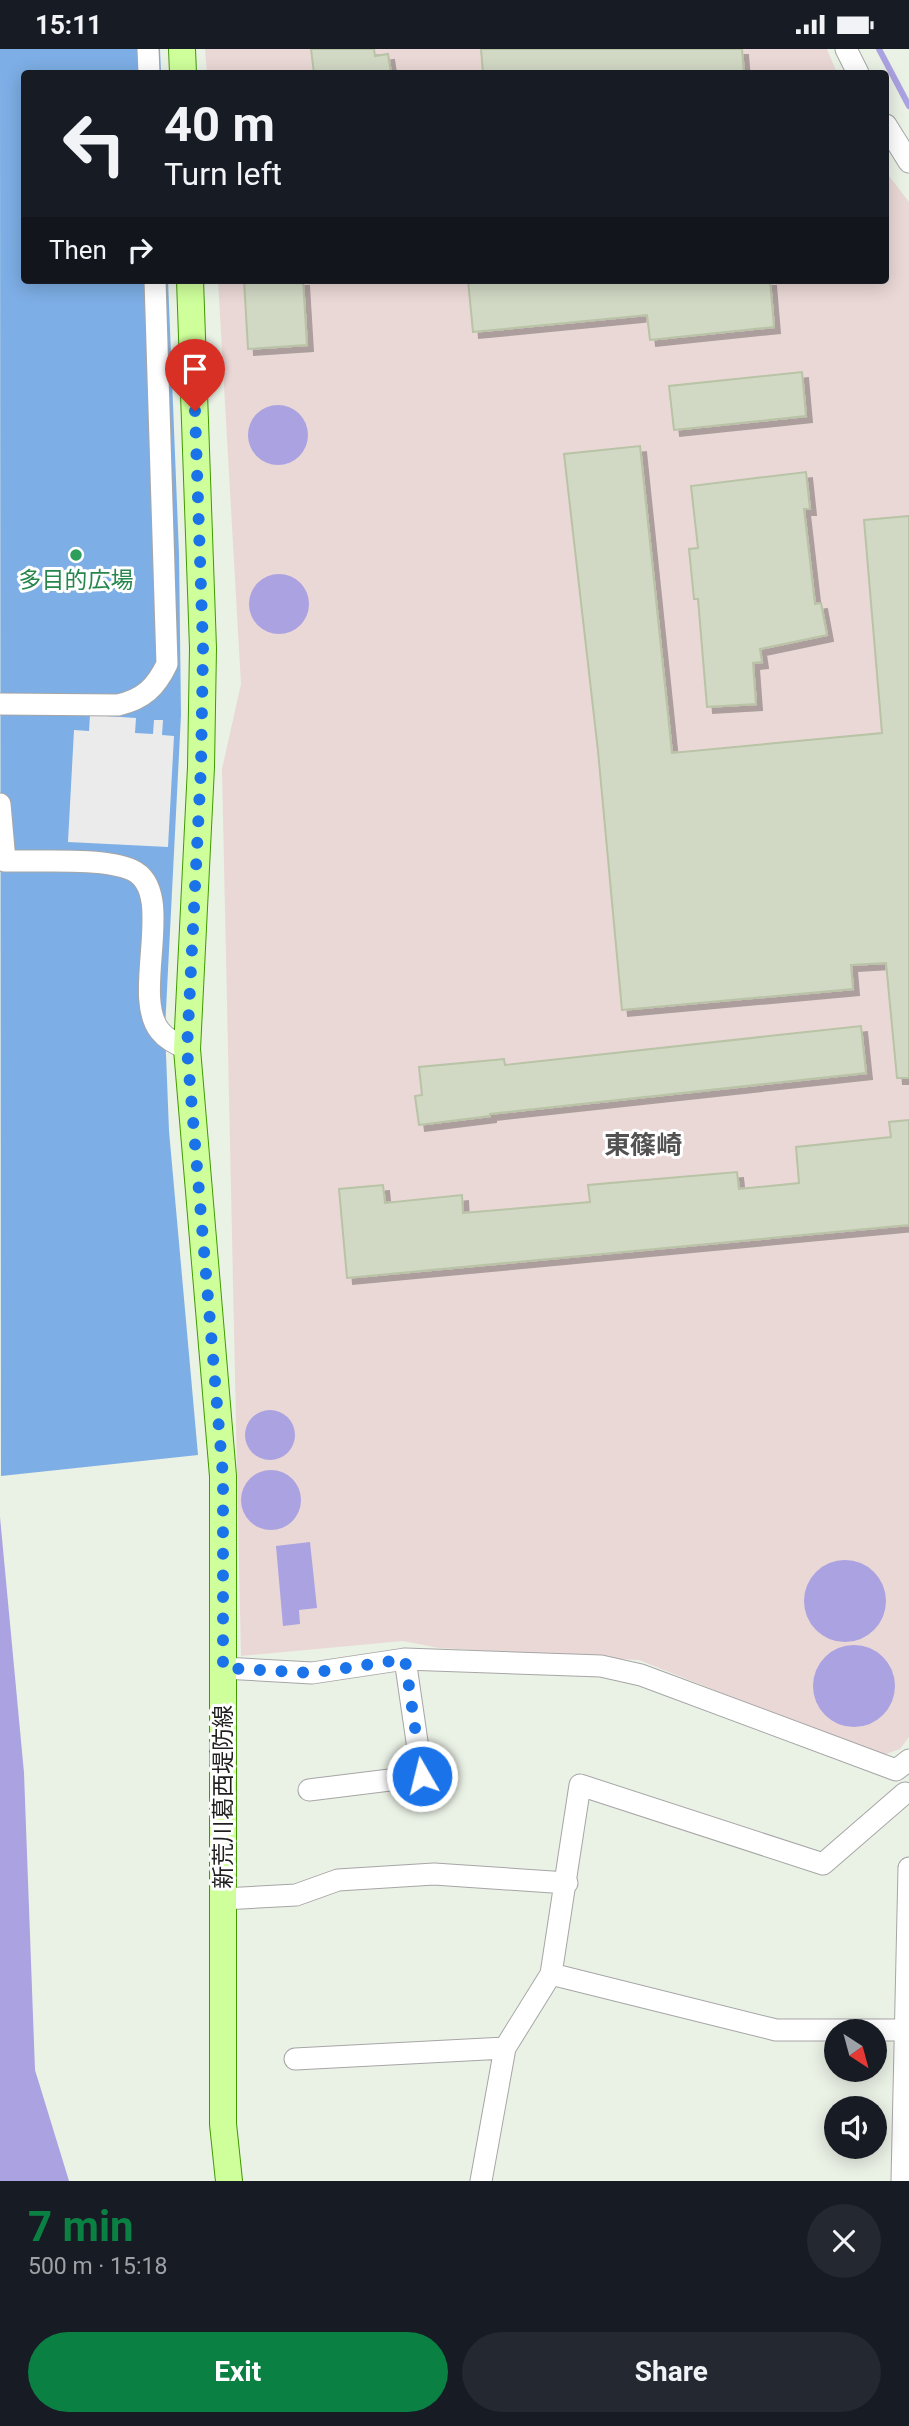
<!DOCTYPE html>
<html lang="en">
<head>
<meta charset="utf-8">
<style>
	:root { --surface:#171b24; --page:#242831; --text:#f1f3f6; --muted:#9ea1a6; --accent:#0b8043 }
	body { margin:0; font-family:Roboto,"Noto Sans JP",sans-serif; background:var(--page); color:var(--text); height:100vh; display:flex; flex-direction:column; font-size:26px; white-space:nowrap }
	* { box-sizing:border-box; margin:0 }
	p { font-size:23px; color:var(--muted) }
	.icon { flex:none; width:38px; height:38px; fill:none; stroke:currentColor; stroke-width:2; stroke-linecap:round; stroke-linejoin:round }
	.map { position:relative; height:2132px; overflow:hidden }
	.details { display:flex; flex-direction:column; background:var(--surface); flex:1 }
	.details>* { flex:none }
	.guide { position:absolute; left:21px; top:21px; width:868px; height:214px; border-radius:7px; box-shadow:0 4px 18px #0003; background:#171b24; color:var(--text); overflow:hidden }
	.needle { width:46px; rotate:144deg }
	.fabs { position:absolute; left:824px; top:1970px; display:grid; gap:14px }
	.fabs a { display:grid; place-items:center; width:63px; height:63px; border-radius:50%; background:var(--surface); box-shadow:0 4px 18px #0003; font-size:35px }
	.pin { position:absolute; display:grid; place-items:center; width:60px; height:60px; color:#fff; margin:-72px -30px; border-radius:50% 50% 50% 0; rotate:-45deg; box-shadow:0 0 7px #0007 }
	.pin .icon { rotate:45deg }
	.me { position:absolute; width:77px; margin:-38px; rotate:352deg; stroke-linejoin:round; filter:drop-shadow(0 0 5px #0008) }
	.turn { display:flex; align-items:center; gap:24px; height:147px; padding:0 28px; font-size:32px }
	.turn .icon { width:91px; height:91px; stroke-width:2.5 }
	.turn b { display:block; font-size:49px; line-height:60px }
	.then { display:flex; align-items:center; height:66px; padding:0 28px; background:#0003; gap:14px; font-size:26px }
	.round { display:grid; place-items:center; flex:none; width:74px; height:74px; border-radius:37px; background:var(--page) }
	.headline { display:flex; align-items:center; justify-content:space-between; height:119px; padding:0 28px }
	h1 { font-size:42px; font-weight:700; line-height:52px; color:var(--accent) }
	.action { display:flex; gap:14px; margin-top:auto; padding:14px 28px }
	.action a { flex:1; height:80px; border-radius:42px; background:var(--accent); color:#fff; font-size:28px; font-weight:700; line-height:80px; text-align:center }
	.action a+a { background:var(--page); color:var(--text) }
	.status { display:flex; justify-content:space-between; align-items:center; height:49px; padding:0 35px; background:var(--surface); direction:ltr }
	.status svg { height:19px; fill:currentColor }
	.map>svg:first-child { display:block }
</style>
</head>
<body>
<div class="status"><b>15:11</b><svg viewBox="0 0 49 12"><path d="M0 12V9h3v3zM5 12V6h3v6zM10 12V3h3v9zM15 12V0h3v12zM26 1h20v11H26zM47 4h2v5h-2z"/></svg></div>
<div class="map">
<svg width="909" height="2132" viewBox="0 0 909 2132">
	<defs>
		<filter id="shadow"><feDropShadow dx="6" dy="6" stdDeviation="0" flood-color="#0004"/></filter>
	</defs>
	<rect width="100%" height="100%" fill="#eaf1e5"/>
	<path fill="#ead8d6" d="M205 0H827L837 24H207Z
		M886 123 909 153V1688L900 1700 880 1707 639 1611 439 1599 403 1592 241 1607 222 720 241 635 218 231H886Z"/>
	<path fill="#7daee5" d="M0 0H160L161 24H24V231H168L179 505 181 666 165 980 169 1082 198 1406 1 1427Z"/>
	<path fill="#ebebeb" d="M90 666 136 669 135 684 153 685 154 671H163L162 686 174 687 168 798 68 793 74 681 89 682Z"/>
	<path fill="#aba2e1" d="M248 386a30 30 0 1 1 60 0a30 30 0 1 1-60 0Z
		M249 555a30 30 0 1 1 60 0a30 30 0 1 1-60 0Z
		M245 1386a25 25 0 1 1 50 0a25 25 0 1 1-50 0Z
		M241 1451a30 30 0 1 1 60 0a30 30 0 1 1-60 0Z
		M0 1468 24 1724 35 2021 69 2132H0Z
		M310 1493 317 1559 299 1561 300 1575 283 1577 276 1497Z
		M804 1552a41 41 0 1 1 82 0a41 41 0 1 1-82 0Z
		M813 1637a41 41 0 1 1 82 0a41 41 0 1 1-82 0Z"/>
	<g fill="none" stroke-linecap="round" stroke-linejoin="round">
		<path stroke="#aba2e1" stroke-width="6" d="M879 0 909 57"/>
	</g>
	<path fill="#d1d8c4" stroke="#b9c3a6" stroke-width="2" filter="url(#shadow)" d="M311 0H374L375 7 388 5 391 24H314Z
		M481 0H742L744 24H483Z
		M244 231H303L307 296 248 300Z
		M468 231H770L774 278 650 291 647 266 473 283Z
		M802 323 806 367 674 381 669 337Z
		M640 397 672 704 882 684 864 471 909 467V1029H897L886 914 851 916 853 940 622 961 598 702 564 405Z
		M806 423 810 460H804L815 555 821 554 827 586 760 600 762 613 753 614 756 655 707 658 698 550H694L689 500 698 499 691 437Z
		M861 977 866 1024 490 1065V1067L419 1076 415 1047 422 1046 419 1018 504 1010 505 1016Z
		M909 1071V1176L347 1229 339 1140 383 1136 385 1154 462 1146 463 1164 590 1153 588 1136 737 1123 739 1140 799 1134 796 1098 891 1088 889 1073Z"/>
	<g fill="none" stroke-linecap="round" stroke-linejoin="round">
		<g stroke="#a6a6a6" stroke-width="23">
			<path id="minor" d="M148 0 149 24
				M846 0 858 24
				M886 76 909 113
				M0 655 118 656C144 650 156 638 167 615L155 231
				M0 755 5 812C38 813 104 808 132 821 178 842 130 946 160 982 167 991 177 995 187 1000
				M223 1619 312 1624 405 1610 601 1617 641 1626 896 1721 909 1711
				M309 1741 422 1727 405 1610
				M223 1850 296 1846 338 1831 434 1825 567 1834
				M551 1925 776 1981H905
				M295 2010 505 1999
				M481 2132 505 1999 551 1925 580 1736 823 1815 905 1744
				M902 2132 909 1819"/>
		</g>
		<g stroke="#409a00" stroke-width="28">
			<path id="major" d="M182 0 183 24
				M190 231 203 599 201 718 187 1000 223 1427V2075L229 2132"/>
		</g>
		<use href="#minor" stroke="#fff" stroke-width="21"/>
		<use href="#major" stroke="#cfff9b" stroke-width="26"/>
	</g>
	<g fill="none" stroke-linecap="round" stroke-linejoin="round">
		<path stroke="#1a73e8" stroke-width="12" stroke-dasharray="0 21.6" d="M195 362 203 599 201 718 187 1000 223 1427V1619L312 1624 405 1610 422 1727"/>
	</g>
	<circle fill="#2e9e5b" stroke="#fff" stroke-width="2.5" cx="76" cy="506" r="7"/>
	<g text-anchor="middle" stroke-width="6" stroke-linejoin="round" paint-order="stroke">
		<g font-size="23" fill="#27864d" stroke="#fff">
			<text x="76" y="539">多目的広場</text>
		</g>
		<g font-size="23" fill="#1f1f1f" stroke="#fff">
			<text transform="translate(223 1748) rotate(-90)" y="8">新荒川葛西堤防線</text>
		</g>
		<g font-size="26" font-weight="bold" fill="#525252" stroke="#fff">
			<text x="643" y="1105">東篠崎</text>
		</g>
	</g>
</svg>
<div class="fabs">
<a><svg class="needle" viewBox="-14 -14 28 28"><path d="M0-13l5 13h-10z" fill="#e53935"/><path d="M0 13l5-13h-10z" fill="#9ea1a6"/></svg></a>
<a><svg class="icon" aria-label="sound" viewBox="0 0 24 24"><path d="M4 9h4l5-4v14l-5-4H4zM17 9q2 3 0 6"/></svg></a>
</div>
<div class="pin" style="left:195px;top:362px;background:#d93025"><svg class="icon" aria-label="arrive" viewBox="0 0 24 24"><path d="M6 21V4h12l-3 4 3 4H6"/></svg></div>
<svg class="me" style="left:422px;top:1727px" viewBox="-20 -20 40 40"><circle r="17" fill="#1a73e8" stroke="#fff" stroke-width="3"/><path d="M0-11L8 9 0 5-8 9z" fill="#fff"/></svg>
<div class="guide">
<div class="turn"><svg class="icon" aria-label="left" viewBox="0 0 24 24"><path d="M17 20v-9H6M10 6l-5 5 5 5"/></svg><div><b>40 m</b>Turn left</div></div>
<div class="then">Then<svg class="icon" aria-label="right" viewBox="0 0 24 24"><path d="M7 20v-9h11M14 6l5 5-5 5"/></svg></div>
</div>
</div>
<section class="details">
<div class="headline"><div><h1>7 min</h1><p>500 m · 15:18</p></div><a class="round"><svg class="icon" aria-label="close" viewBox="0 0 24 24"><path d="M6 6l12 12M18 6L6 18"/></svg></a></div>
<div class="action"><a>Exit</a><a>Share</a></div>
</section>
</body>
</html>
